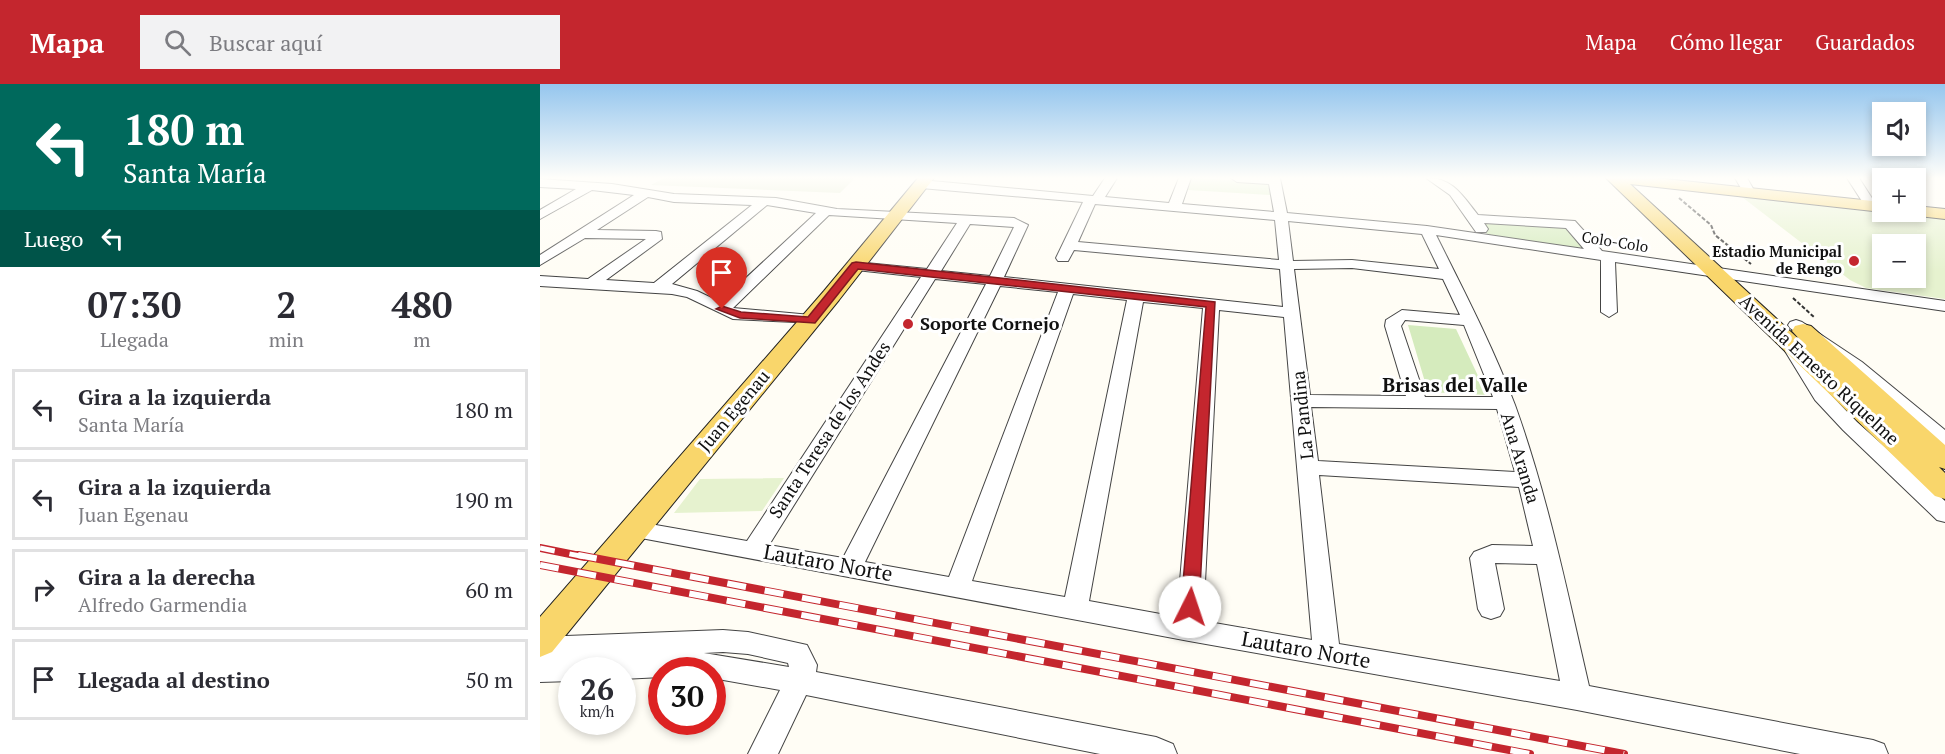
<!DOCTYPE html>
<html lang="es">
<head>
<meta charset="utf-8">
<style>
	:root { --surface:#fff; --page:#f2f2f3; --text:#2b2b33; --muted:#7c7c81; --line:#e1e1e2; --accent:#c4262e }
	body { margin:0; font-family:"PT Serif",serif; background:var(--page); color:var(--text); height:100vh; display:flex; flex-direction:column; font-size:22px; white-space:nowrap }
	* { box-sizing:border-box; margin:0 }
	p { font-size:20px; color:var(--muted) }
	.icon { flex:none; width:33px; height:33px; fill:none; stroke:currentColor; stroke-width:2; stroke-linecap:round; stroke-linejoin:round }
	.map { position:relative; flex:1; overflow:hidden }
	.details { display:flex; flex-direction:column; background:var(--surface); width:540px }
	.details>* { flex:none }
	.top-card { background:#00695c; color:#fff; overflow:hidden }
	.tools { position:absolute; left:1332px; top:18px; display:grid; gap:12px }
	.tools a { display:grid; place-items:center; width:54px; height:54px; border-radius:0px; background:var(--surface); box-shadow:0 3px 9px #0003; font-size:30px }
	.speed { position:absolute; left:18px; top:573px; display:flex; gap:12px; font-size:30px; font-weight:700; text-align:center }
	.speed>* { display:grid; place-content:center; width:78px; height:78px; border-radius:50%; background:var(--surface); box-shadow:0 3px 9px #0003; line-height:1 }
	.speed small { font-size:15px; font-weight:400 }
	.speed .limit { border:9px solid #d22; background:#fff; color:#111 }
	.pin { position:absolute; display:grid; place-items:center; width:51px; height:51px; color:#fff; margin:-62px -26px; border-radius:50% 50% 50% 0; rotate:-45deg; box-shadow:0 0 6px #0007 }
	.pin .icon { rotate:45deg }
	.me { position:absolute; width:66px; margin:-33px; rotate:4deg; stroke-linejoin:round; filter:drop-shadow(0 0 4px #0008) }
	.turn { display:flex; align-items:center; gap:21px; height:126px; padding:0 24px; font-size:27px }
	.turn .icon { width:78px; height:78px; stroke-width:2.5 }
	.turn b { display:block; font-size:42px; line-height:51px }
	.then { display:flex; align-items:center; height:57px; padding:0 24px; background:#0003; gap:12px; font-size:22px }
	.eta { display:flex; justify-content:space-evenly; align-items:center; height:102px; text-align:center }
	.eta b { font-size:36px; font-weight:700; line-height:42px }
	ul { padding:0; list-style:none }
	li { display:flex; align-items:center; gap:18px; height:81px; margin:0 12px 9px; padding:0 12px; border:3px solid var(--line); border-radius:0px }
	li div { flex:1 }
	li b { display:block; font-size:22px }
	li em { font-style:normal }
	header { display:flex; align-items:center; gap:36px; box-sizing:border-box; height:84px; padding:0 30px; background:var(--accent); color:#fff }
	header strong { font-size:28px }
	nav { display:flex; gap:33px; margin-inline-start:auto; font-size:21px }
	.search { width:420px; height:54px; background:var(--page); display:flex; align-items:center; gap:15px; box-sizing:border-box; padding:0 21px; border-radius:0px; color:var(--muted); font-size:22px }
	main { display:flex; flex:1; min-height:0 }
	.map>svg:first-child { display:block }
</style>
</head>
<body>
<header>
<strong>Mapa</strong>
<div class="search"><svg class="icon" aria-label="search" viewBox="0 0 24 24"><circle cx="10" cy="10" r="6"/><path d="M15 15l6 6"/></svg>Buscar aquí</div>
<nav><a>Mapa</a><a>Cómo llegar</a><a>Guardados</a></nav>
</header>
<main>
<section class="details">
<div class="top-card">
<div class="turn"><svg class="icon" aria-label="left" viewBox="0 0 24 24"><path d="M17 20v-9H6M10 6l-5 5 5 5"/></svg><div><b>180 m</b>Santa María</div></div>
<div class="then">Luego<svg class="icon" aria-label="left" viewBox="0 0 24 24"><path d="M17 20v-9H6M10 6l-5 5 5 5"/></svg></div>
</div>
<div class="eta">
<div><b>07:30</b><p>Llegada</p></div>
<div><b>2</b><p>min</p></div>
<div><b>480</b><p>m</p></div>
</div>
<ul>
<li><svg class="icon" aria-label="left" viewBox="0 0 24 24"><path d="M17 20v-9H6M10 6l-5 5 5 5"/></svg><div><b>Gira a la izquierda</b><p>Santa María</p></div><em>180 m</em></li>
<li><svg class="icon" aria-label="left" viewBox="0 0 24 24"><path d="M17 20v-9H6M10 6l-5 5 5 5"/></svg><div><b>Gira a la izquierda</b><p>Juan Egenau</p></div><em>190 m</em></li>
<li><svg class="icon" aria-label="right" viewBox="0 0 24 24"><path d="M7 20v-9h11M14 6l5 5-5 5"/></svg><div><b>Gira a la derecha</b><p>Alfredo Garmendia</p></div><em>60 m</em></li>
<li><svg class="icon" aria-label="arrive" viewBox="0 0 24 24"><path d="M6 21V4h12l-3 4 3 4H6"/></svg><div><b>Llegada al destino</b></div><em>50 m</em></li>
</ul>
</section>
<div class="map">
<svg width="1405" height="670" viewBox="0 0 1405 670">
	<rect width="100%" height="100%" fill="#fffdf5"/>
	<path fill="#d5ebbd" d="M651 94 728 98 730 111 648 106Z
		M938 137 1028 141 1059 176 951 156Z
		M868 241 916 245 947 311 888 308Z"/>
	<path fill="#d9e3c4" d="M124 94H315L300 109 111 101Z"/>
	<path fill="#e6f2cf" fill-rule="evenodd" d="M1202 113 1405 135V215L1326 204 1310 196ZM1342 160H1376V194H1342Z
		M244 394 222 427 134 429 160 395Z"/>
	<g fill="none" stroke-linecap="round" stroke-linejoin="round">
		<g stroke="#444" stroke-width="2">
			<path id="minor" d="M565 94H577L565 113 629 119 639 94H651L642 120 734 128 729 100 697 98 691 94H740L747 129 887 142 1044 165 1026 144 944 139 948 145 946 148H936L910 111 886 94C912 93 923 112 938 131L1035 137 1062 167 1405 217V227L1075 178 1077 228 1069 233 1061 228V176L896 151C924 207 953 263 975 321 1008 413 1027 507 1049 602L1333 656 1344 660 1348 670H1260L1037 626 649 557 85 451 81 445 85 439 93 437 207 457 381 193 316 186 309 182 316 178 387 185 417 139 289 131 193 224 271 231 279 236 277 239 193 235 147 213 132 210 0 202V192L48 195 106 155 45 154 0 181V171L94 111 52 106 0 135V126L36 105 0 103V95L72 100 134 110 236 114 297 125 474 134 488 141 464 193 743 223 740 185 534 166 528 177H518L516 174 543 118 381 104 375 100 381 96 553 112ZM108 113 134 118 212 121 114 199 66 196 122 155 121 148 116 147 57 146ZM555 120 735 136 739 176 538 158ZM227 121 276 129 180 218 157 207 132 200ZM748 137 882 150 899 185 812 176 753 177ZM430 140 474 143 450 192 401 187ZM812 184 903 195 920 231 862 226 846 236 845 242 866 312 770 311 754 185ZM395 195 446 200 303 474 229 461ZM460 202 518 208 409 493 325 478ZM533 210 587 216 525 513 432 497ZM603 218 663 224 637 533 549 517ZM679 226 744 233 772 556 663 537ZM865 236 924 241 953 313H885L861 242ZM771 323 957 325 975 388 778 377ZM779 391 979 403 993 462 952 461 934 468 930 474 938 525 942 532 951 535 960 532 964 525 955 479 997 480 1020 597 799 560Z
				M1195 94H1207L1215 108 1213 111H1205Z
				M1307 94H1319L1337 122 1335 125H1327Z
				M1256 236 1262 238 1322 278 1405 346V362L1398 361 1310 286 1250 244 1248 241 1250 238Z
				M1254 262 1260 263 1289 309 1317 338 1405 417V438L1397 436 1303 346 1275 316 1245 267 1248 263Z
				M183 546 208 548 267 561 277 581 276 588 616 653 633 660 637 670H560L266 611 238 670H208L240 606 172 594V586H122V593L82 595V586H32V597L0 598V553ZM183 568 208 570 248 579 249 583 164 569Z"/>
		</g>
		<g stroke="#222" stroke-width="2">
			<path id="major" d="M378 94H394L299 216 12 568 0 573V533L284 207Z
				M1066 94H1116L1342 118 1344 128H1342L1090 100 1264 260 1252 247 1255 242 1263 240 1271 242 1405 361V385L1399 383 1405 389V415L1395 412Z
				M1376 122 1405 125V135L1370 131 1368 128H1376Z"/>
		</g>
		<path stroke="#333" stroke-width="2" stroke-dasharray="4 2" stroke-linecap="butt" d="M1139 114 1171 141 1175 151 1211 180
			M1253 214 1275 234"/>
		<use href="#minor" fill="#fff" fill-rule="evenodd"/>
		<use href="#major" fill="#f9d66b" fill-rule="evenodd"/>
		<g stroke="#c4262e" stroke-width="8">
			<path id="rail-far1" d="M0 464 45 473"/>
		</g>
		<g stroke="#c4262e" stroke-width="8">
			<path id="rail" d="M38 471 1084 670
				M0 481 990 670"/>
		</g>
		<use href="#rail-far1" stroke="#fff" stroke-width="5" stroke-dasharray="15" stroke-linecap="butt"/>
		<use href="#rail" stroke="#fff" stroke-width="6" stroke-dasharray="19" stroke-linecap="butt"/>
	</g>
	<linearGradient id="sky" x2="0" y2="1"><stop stop-color="#95c6ee"/><stop offset="0.5" stop-color="#fffefa"/><stop offset="1" stop-color="#fffefa" stop-opacity="0"/></linearGradient>
	<rect width="1405" height="188" fill="url(#sky)"/>
	<path fill="#c4262e" stroke="#7f191e" stroke-width="1.5" d="M316 178 675 218 659 523 657 528 650 530 644 528 641 523 666 223 318 185 275 239 200 234 176 225 182 222 201 228 268 233 312 179Z"/>
	<g fill="#c4262e" stroke="#fff" stroke-width="2">
		<circle cx="1314" cy="177" r="6"/>
		<circle cx="368" cy="240" r="6"/>
	</g>
	<g text-anchor="middle" stroke-width="6" stroke-linejoin="round" paint-order="stroke">
		<g font-size="15" fill="#111" stroke="#fff">
			<text transform="translate(1075 158) rotate(9)" y="5">Colo-Colo</text>
		</g>
		<g font-size="15" font-weight="bold" fill="#111" stroke="#fff" text-anchor="end">
			<text x="1302" y="173">Estadio Municipal<tspan x="1302" dy="17">de Rengo</tspan></text>
		</g>
		<g font-size="18" font-weight="bold" fill="#111" stroke="#fff" text-anchor="start">
			<text x="380" y="246">Soporte Cornejo</text>
		</g>
		<g font-size="18" fill="#111" stroke="#fff">
			<text transform="translate(1279 286) rotate(43)" y="6">Avenida Ernesto Riquelme</text>
			<text transform="translate(194 327) rotate(-50)" y="6">Juan Egenau</text>
			<text transform="translate(763 331) rotate(-96)" y="6">La Pandina</text>
			<text transform="translate(290 346) rotate(-57)" y="6">Santa Teresa de los Andes</text>
			<text transform="translate(980 374) rotate(73)" y="6">Ana Aranda</text>
		</g>
		<g font-size="20" font-weight="bold" fill="#111" stroke="#fff">
			<text x="915" y="308">Brisas del Valle</text>
		</g>
		<g font-size="21" fill="#111" stroke="#fff">
			<text transform="translate(288 479) rotate(10)" y="7">Lautaro Norte</text>
			<text transform="translate(766 566) rotate(10)" y="7">Lautaro Norte</text>
		</g>
	</g>
</svg>
<div class="tools">
<a><svg class="icon" aria-label="sound" viewBox="0 0 24 24"><path d="M4 9h4l5-4v14l-5-4H4zM17 9q2 3 0 6"/></svg></a>
<a>+</a>
<a>−</a>
</div>
<div class="speed"><div>26<small>km/h</small></div><div class="limit">30</div></div>
<div class="pin" style="left:182px;top:225px;background:#d93025"><svg class="icon" aria-label="arrive" viewBox="0 0 24 24"><path d="M6 21V4h12l-3 4 3 4H6"/></svg></div>
<svg class="me" style="left:650px;top:523px" viewBox="-20 -20 40 40"><circle r="19" fill="#fff"/><path d="M0-13L10 11 0 6-10 11z" fill="#c4262e"/></svg>
</div>
</main>
</body>
</html>
